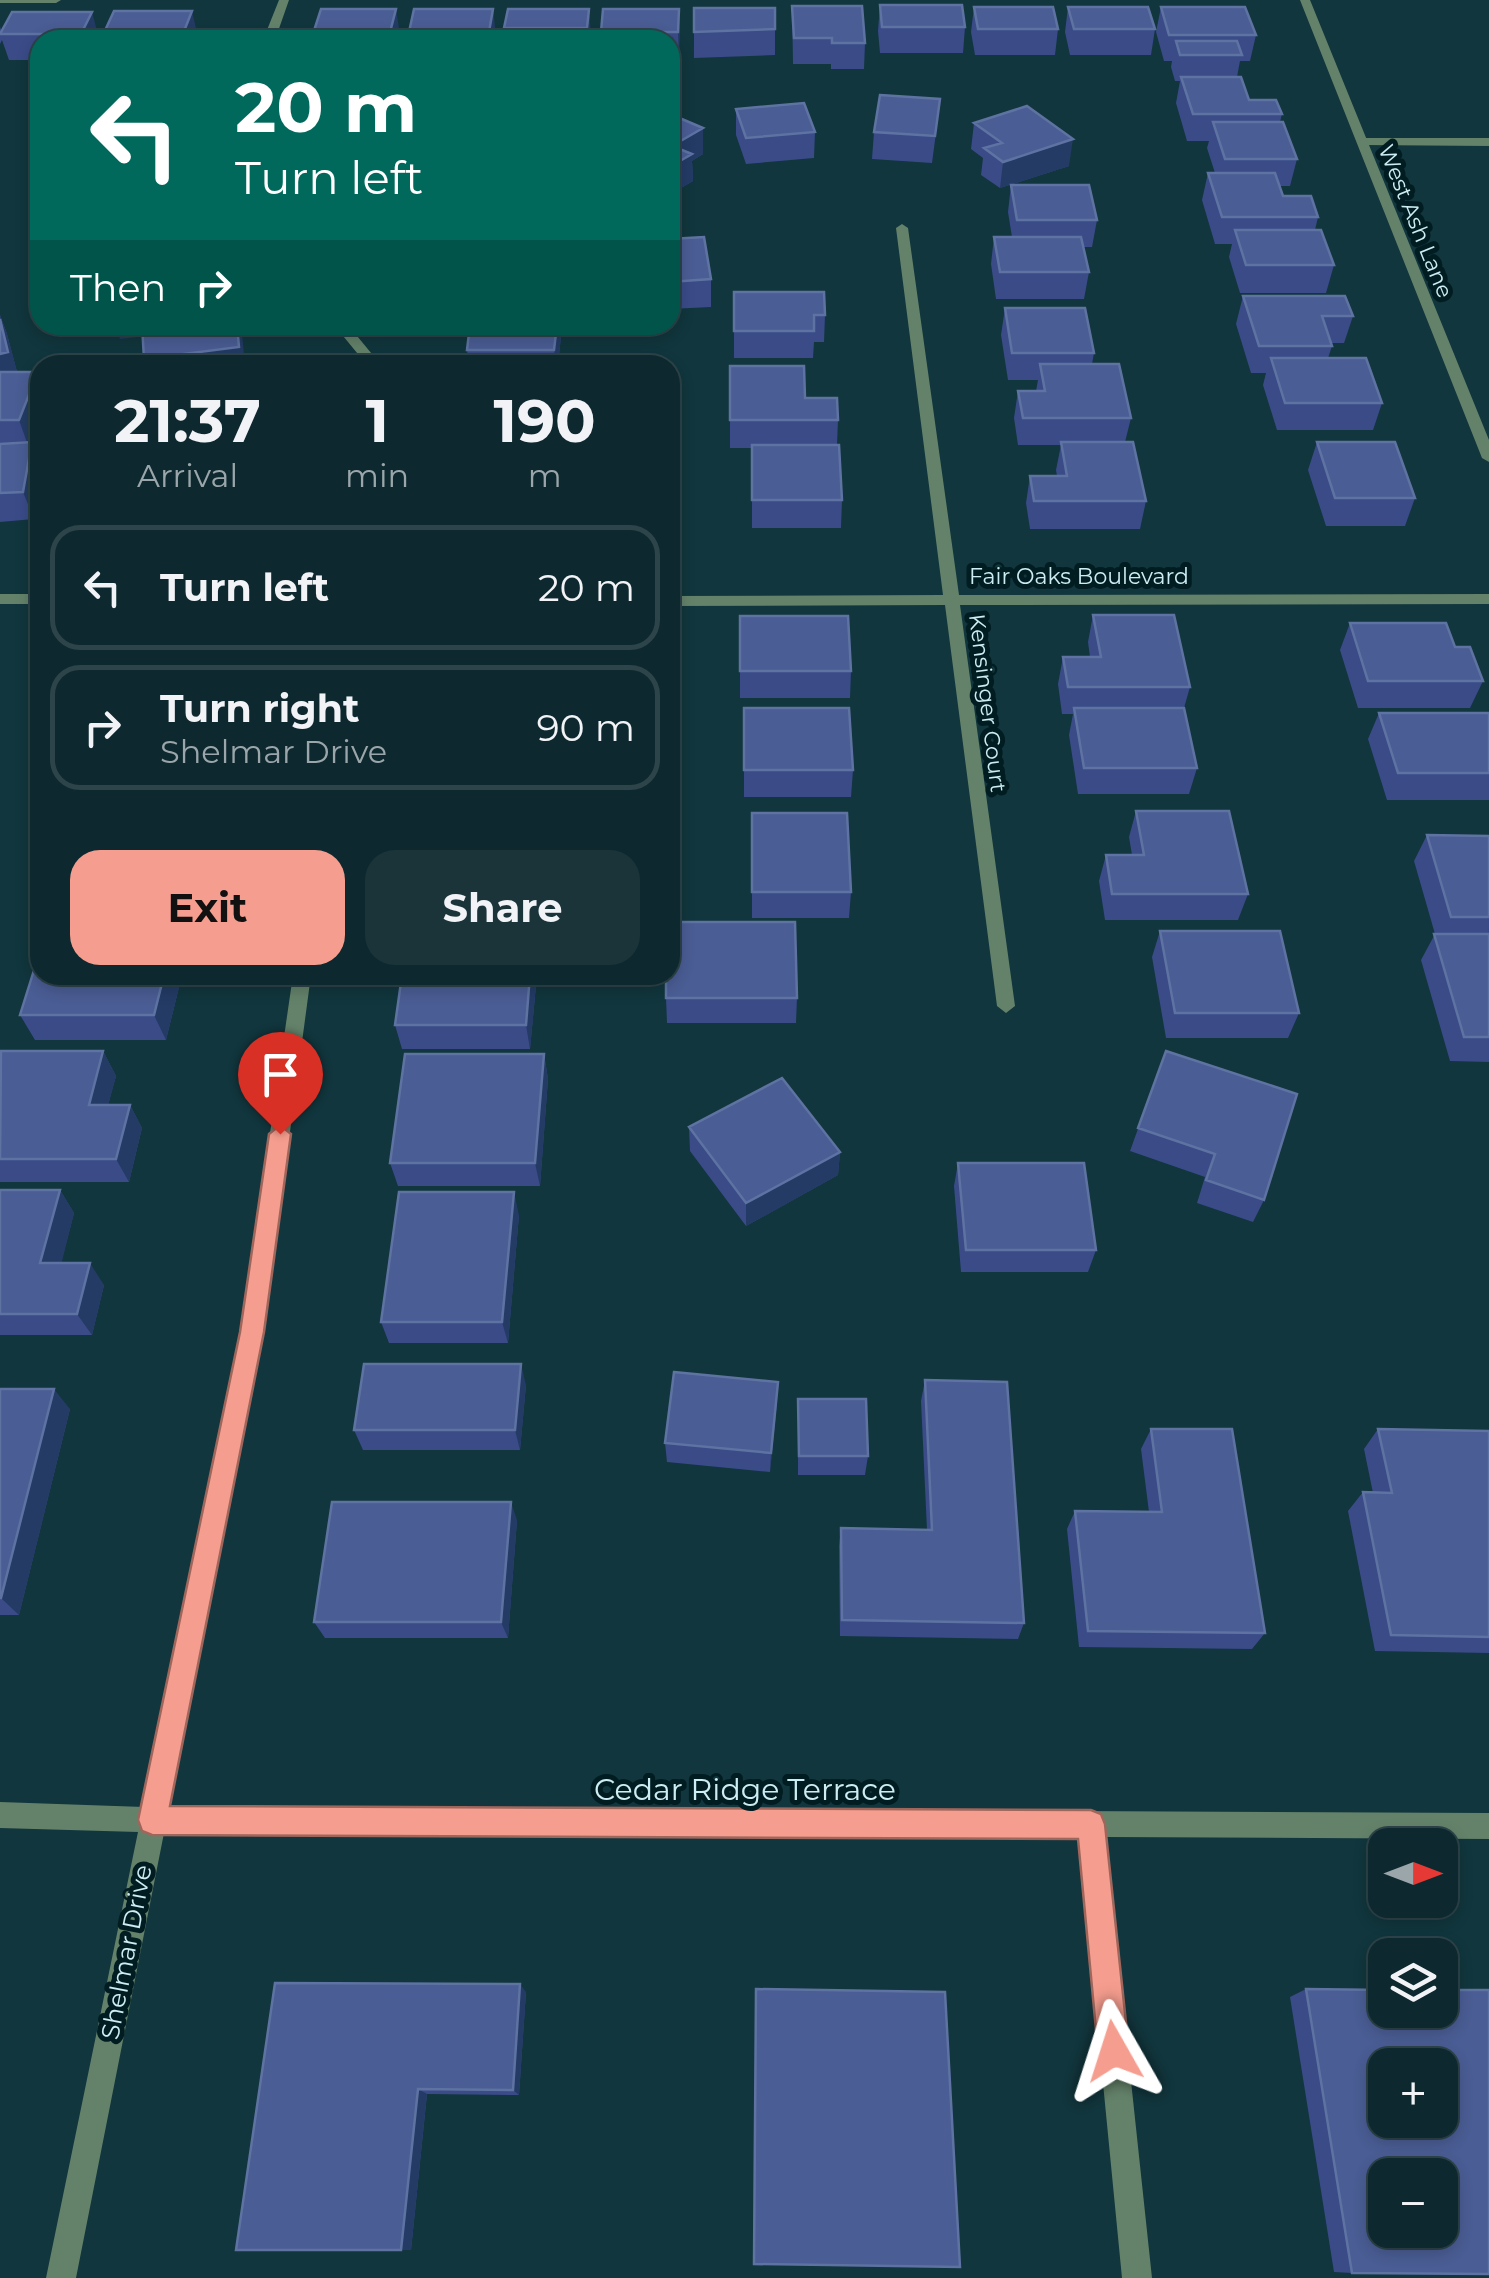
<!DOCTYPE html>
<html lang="en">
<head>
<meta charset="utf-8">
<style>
	:root { --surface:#0d282e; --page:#1b343a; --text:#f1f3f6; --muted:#9aa6aa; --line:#2d444a; --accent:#f59d8e }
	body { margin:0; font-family:Montserrat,sans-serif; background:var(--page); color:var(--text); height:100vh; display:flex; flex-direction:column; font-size:38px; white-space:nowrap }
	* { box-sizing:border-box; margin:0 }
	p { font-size:32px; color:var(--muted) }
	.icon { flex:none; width:55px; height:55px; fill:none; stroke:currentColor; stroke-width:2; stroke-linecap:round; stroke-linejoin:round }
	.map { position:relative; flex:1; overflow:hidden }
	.sheet { position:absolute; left:30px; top:355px; width:650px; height:630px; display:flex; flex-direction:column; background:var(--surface); border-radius:30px; box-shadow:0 5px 15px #0003,0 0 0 2px var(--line) }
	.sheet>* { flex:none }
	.banner { position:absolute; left:30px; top:30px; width:650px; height:305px; border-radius:30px; box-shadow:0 5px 15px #0003,0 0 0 2px var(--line); background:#00695c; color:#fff; overflow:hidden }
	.needle { width:65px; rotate:90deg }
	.buttons { position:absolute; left:1368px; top:1828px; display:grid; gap:20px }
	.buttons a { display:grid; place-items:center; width:90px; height:90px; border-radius:20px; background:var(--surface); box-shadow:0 5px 15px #0003,0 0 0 2px var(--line); font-size:50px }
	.pin { position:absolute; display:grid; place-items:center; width:85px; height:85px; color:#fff; margin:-102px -42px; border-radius:50% 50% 50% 0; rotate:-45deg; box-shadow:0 0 10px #0007 }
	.pin .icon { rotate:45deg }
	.me { position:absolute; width:110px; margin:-55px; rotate:354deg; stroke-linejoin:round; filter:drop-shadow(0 0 8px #0008) }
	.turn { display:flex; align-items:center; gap:35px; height:210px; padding:0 40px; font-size:45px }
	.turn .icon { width:130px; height:130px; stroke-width:2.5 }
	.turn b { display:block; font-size:70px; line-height:85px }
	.then { display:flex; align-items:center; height:95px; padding:0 40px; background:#0003; gap:20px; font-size:38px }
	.eta { display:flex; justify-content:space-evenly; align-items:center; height:170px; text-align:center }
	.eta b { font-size:60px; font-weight:700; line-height:70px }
	.action { display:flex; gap:20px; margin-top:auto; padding:20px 40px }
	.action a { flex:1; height:115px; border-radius:30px; background:var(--accent); color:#111; font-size:40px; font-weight:700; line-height:115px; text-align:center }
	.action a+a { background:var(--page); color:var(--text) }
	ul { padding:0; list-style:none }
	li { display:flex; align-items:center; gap:30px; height:125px; margin:0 20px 15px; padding:0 20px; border:5px solid var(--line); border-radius:30px }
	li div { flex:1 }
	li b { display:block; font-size:38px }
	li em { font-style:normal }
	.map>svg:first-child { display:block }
</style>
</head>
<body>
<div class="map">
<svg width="1489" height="2278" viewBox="0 0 1489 2278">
	<rect width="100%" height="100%" fill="#11363d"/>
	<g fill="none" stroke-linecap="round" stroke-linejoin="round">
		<path fill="#64826a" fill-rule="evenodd" d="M279 0H289L275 40H263Z
			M1359 138H1489V146L1363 145 1359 144Z
			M902 224 908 228 959 595 1489 594V604L960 605 1015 1006 1006 1013 997 1006 945 605 670 606V596L943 595 896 228Z
			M334 325H348L381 365H367Z
			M0 594H40V604H0Z
			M293 975H311L263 1333 169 1807 1489 1813V1839L1105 1837 1152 2278H1122L1079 1837 164 1833 76 2278H46L138 1832 0 1828V1802L144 1807 241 1333Z"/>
		<path fill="#64826a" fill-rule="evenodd" d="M0 0H61L56 3H0Z
			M1300 0H1310L1489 440V462L1482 458Z"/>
	</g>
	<path fill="#3a4b88" d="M880 5 965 27 963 53H880L878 31Z
		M792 6 865 43 864 69H831V64H793Z
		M974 7 1058 29 1055 55H975L971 32Z
		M1068 7 1155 29 1151 55H1070L1065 32Z
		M1161 7 1256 35 1250 61H1240L1237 77 1249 100 1282 114 1280 122 1297 159 1290 186H1279L1283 196 1318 217 1315 230 1334 265 1326 293H1240L1229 257 1232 244H1215L1202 200 1208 173H1215L1207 148 1209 141H1187L1176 103 1180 81H1175L1171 67 1172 61H1164L1156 32Z
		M775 8V55L694 58V32Z
		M493 9 495 40H410L409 32Z
		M589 9 590 40H506L504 28Z
		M679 9V58H670V40H601V32Z
		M12 12 99 38 98 40H40V60H9L2 40 0 44V27L2 32Z
		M102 37H198L197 40H103Z
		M736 109 815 132 814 158 746 164 736 135Z
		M670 114 703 128V154L692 161 693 181 674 192V239L711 279V307L670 309Z
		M974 123 1069 166 1000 188 981 175 983 158 971 149Z
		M937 125 932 163 872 159 874 132Z
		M1011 185 1097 220 1092 247H1083L1089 272 1084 299H996L991 264 994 237H1012L1008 212Z
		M734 292 825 315 824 342H814L813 358H734Z
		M1243 296 1353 316 1344 343H1331L1332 346 1328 358 1382 403 1373 430H1277L1263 385 1266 373H1251L1236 324Z
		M1005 308 1094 353 1092 364 1131 418 1125 442 1146 501 1140 529H1030L1026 503 1030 476H1057L1056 470 1061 445H1018L1014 418 1018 391H1036L1038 380H1008L1001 335Z
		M0 315 7 334 17 372 40 376V421L32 442 40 462V484L34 519 0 522Z
		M486 325H560L561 336 558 365H469L467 350 484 333Z
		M730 366 805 398 838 420 837 445 842 500 841 528H752V448H730Z
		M1317 442 1415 498 1405 526H1326L1308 470Z
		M1093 615 1190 687 1184 708 1197 768 1189 794H1078L1069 735 1073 714H1062L1058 684 1063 657H1090L1088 642Z
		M740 616 851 671 850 698H740Z
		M1350 623 1455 647 1483 681 1470 708H1358L1340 650Z
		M744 708 853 770 851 797H744Z
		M1379 713H1489V800H1387L1368 739Z
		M1136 811 1248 894 1238 920H1105L1099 881 1106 855H1132L1129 837Z
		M752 813 851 892 849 918H752Z
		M1427 835 1489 836V1062L1450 1061 1421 960 1435 934 1414 861Z
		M1160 931 1299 1013 1288 1038H1166L1152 957Z
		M182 975 166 1040H35L20 1015Z
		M537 975 530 1049H402L395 1025Z
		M666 998H797L796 1023H667Z
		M103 1051 116 1076 108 1105H130L142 1128 129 1182H0V1054Z
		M1166 1051 1264 1200 1253 1222 1197 1203 1205 1177 1130 1151Z
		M544 1054 548 1079 540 1186H398L390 1163Z
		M689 1127 840 1152 838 1175 746 1226 690 1151Z
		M958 1163 1096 1250 1088 1272H961L954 1186Z
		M0 1190H60L74 1213 61 1263 104 1285 92 1335H0Z
		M519 1215 508 1343H389L381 1322Z
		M925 1380 1024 1623 1018 1639 840 1636 839 1546 841 1528 927 1530 921 1401Z
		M526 1385 520 1450H363L354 1430Z
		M0 1389 70 1409 19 1615H0Z
		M798 1399 868 1456 865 1475H798Z
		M777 1402 770 1472 667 1462 665 1443Z
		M1151 1429 1265 1633 1252 1649 1079 1647 1067 1529 1075 1511 1149 1512 1141 1449Z
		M1378 1429 1489 1431V1653L1375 1651 1348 1511 1363 1492 1373 1493 1364 1449Z
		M517 1520 508 1638H325L314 1622Z
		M1306 1989 1352 2273 1334 2272 1290 1997Z
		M526 1992 519 2095 427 2094 411 2250H236Z"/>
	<path fill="#233b65" d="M396 9 400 35 399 40H388Z
		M493 9 496 35 495 40H490L489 32Z
		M589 9 591 35 590 40H588L587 28Z
		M679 9 680 35 679 58 678 32Z
		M192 11 198 37 197 40H181Z
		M92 12 99 38 98 40H83L81 34Z
		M703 128V154L692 161 693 181 674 192V244L672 146Z
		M1073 139 1069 166 1000 188 1003 162Z
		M0 315 7 334 19 379 0 383Z
		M115 325H221V327L120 339Z
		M237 325H240L242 334 245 365H146L144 359Z
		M557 325H560L561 336 558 365H556L554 350Z
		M38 372 40 376V421L29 448 19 420Z
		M32 442 40 462V484L34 519 23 492Z
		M164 975H182L166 1040 154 1015Z
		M530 975H537L530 1049 526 1025Z
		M103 1051 116 1076 102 1128 89 1105Z
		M544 1054 548 1079 540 1186 535 1163Z
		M130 1105 142 1128 129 1182 116 1159Z
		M840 1152 838 1175 746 1226V1203Z
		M60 1190 74 1213 56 1285 40 1263Z
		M514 1192 519 1215 508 1343 502 1322Z
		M90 1263 104 1285 92 1335 77 1314Z
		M521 1364 526 1385 520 1450 515 1430Z
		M778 1382 777 1402 770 1472 771 1453Z
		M54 1389 70 1409 19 1615 1 1598Z
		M511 1502 517 1520 508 1638 501 1622Z
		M520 1984 526 1992 519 2095 513 2090Z
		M418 2089 427 2094 411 2250H401Z"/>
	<path fill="#4a5d94" stroke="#5e73a2" stroke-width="2.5" fill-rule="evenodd" d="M880 5H962L965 27H882Z
		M792 6H862L865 43H832V38H794Z
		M974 7H1053L1058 29H978Z
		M1068 7H1148L1155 29H1074Z
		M1161 7H1245L1256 35H1169Z
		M694 8H775V29L694 32Z
		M321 9H396L388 40H311Z
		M414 9H493L489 32H409Z
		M508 9H589L587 28H504Z
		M603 9H679L678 32H601Z
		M114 11H192L181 39 102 37Z
		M12 12H92L81 34H0Z
		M1176 41H1237L1242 55H1180Z
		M1181 77H1241L1249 100H1276L1282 114H1193Z
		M880 95 940 99 935 136 874 132Z
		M804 103 815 132 746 138 736 109Z
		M1027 106 1073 139 1003 162 984 148 1002 143 974 123Z
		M670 114 703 128 672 146 692 154 673 165 670 164Z
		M1213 122H1283L1297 159H1225Z
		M1208 173H1275L1283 196H1311L1318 217H1222Z
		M670 185H674L673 217H670Z
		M1011 185H1089L1097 220H1017Z
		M1235 230H1321L1334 265H1246Z
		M704 237 711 279 670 282V239Z
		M994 237H1081L1089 272H1000Z
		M734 292H824L825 315H814V331H734Z
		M1243 296H1345L1353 316H1322L1332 346H1259Z
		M1005 308H1085L1094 353H1012Z
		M0 319 8 352 0 354Z
		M142 325H237L239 347 144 359Z
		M486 325H557L554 350H467L469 333H484Z
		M1271 358H1366L1382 403H1285Z
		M1040 364H1119L1131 418H1023L1018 391H1045Z
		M730 366H804L805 398H837L838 420H730Z
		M0 372H38L19 420H0Z
		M32 442 23 492 0 493V444Z
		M1061 442H1133L1146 501H1034L1030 476H1067Z
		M1317 442H1395L1415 498H1335Z
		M752 445H839L842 500H752Z
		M1093 615H1174L1190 687H1068L1063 657H1101Z
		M740 616H848L851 671H740Z
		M1350 623H1446L1455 647H1470L1483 681H1368Z
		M744 708H849L853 770H744Z
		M1074 708H1184L1197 768H1084Z
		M1379 713H1489V773H1398Z
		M1136 811H1229L1248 894H1112L1106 855H1144Z
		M752 813H847L851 892H752Z
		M1427 835 1489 836V917H1451Z
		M670 922H795L797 998H666V975H670Z
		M1160 931H1280L1299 1013H1175Z
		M1434 934H1489V1037H1464Z
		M40 951V975H164L154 1015H20Z
		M402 975H530L526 1025H395Z
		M1 1051H103L89 1105H130L116 1159H0Z
		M1166 1051 1297 1094 1264 1200 1206 1180 1215 1154 1138 1128Z
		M405 1054H544L535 1163H390Z
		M782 1078 840 1152 746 1203 689 1127Z
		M958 1163H1084L1096 1250H966Z
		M0 1190H60L40 1263H90L77 1314H0Z
		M399 1192H514L502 1322H381Z
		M364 1364H521L515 1430H354Z
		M674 1372 778 1382 771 1453 665 1443Z
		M925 1380 1007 1382 1024 1623 842 1620 841 1528 932 1530Z
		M0 1389H54L1 1598H0Z
		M798 1399H866L868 1456H799Z
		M1151 1429H1232L1265 1633 1088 1631 1075 1511 1162 1512Z
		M1378 1429 1489 1431V1637L1391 1635 1363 1492 1392 1493Z
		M332 1502H511L501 1622H314Z
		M275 1983 520 1984 513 2090 418 2089 401 2250H236Z
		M756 1989 945 1992 960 2267 754 2264Z
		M1306 1989 1385 1990V2010H1440V1990H1489V2274L1352 2273ZM1385 2065H1440V2120H1385ZM1385 2175H1440V2230H1385Z"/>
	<path fill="#f59d8e" stroke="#9f665c" stroke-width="2.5" d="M280 1125 291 1134 264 1332 170 1806 1091 1810 1101 1814 1105 1824 1129 2051 1125 2062 1114 2067 1103 2062 1098 2051 1078 1839 152 1835 142 1831 138 1820 240 1332 269 1134Z"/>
	<g text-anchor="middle" stroke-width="10" stroke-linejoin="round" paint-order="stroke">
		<g font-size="22" fill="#ccedf3" stroke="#011d22">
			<text transform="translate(1416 221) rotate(68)" y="8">West Ash Lane</text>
			<text x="1079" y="584">Fair Oaks Boulevard</text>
			<text transform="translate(988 703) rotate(83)" y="8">Kensinger Court</text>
		</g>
		<g font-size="25" fill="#ccedf3" stroke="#011d22">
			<text transform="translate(126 1952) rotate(-79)" y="9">Shelmar Drive</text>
		</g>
		<g font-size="30" fill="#ccedf3" stroke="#011d22">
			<text x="745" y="1800">Cedar Ridge Terrace</text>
		</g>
	</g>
</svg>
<div class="buttons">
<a><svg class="needle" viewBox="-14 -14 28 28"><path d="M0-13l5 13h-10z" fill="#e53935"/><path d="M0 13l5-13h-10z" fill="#9aa6aa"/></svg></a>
<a><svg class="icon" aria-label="layers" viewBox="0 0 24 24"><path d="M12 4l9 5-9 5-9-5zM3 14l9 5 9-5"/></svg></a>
<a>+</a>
<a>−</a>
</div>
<div class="pin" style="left:280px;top:1134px;background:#d93025"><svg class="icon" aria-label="arrive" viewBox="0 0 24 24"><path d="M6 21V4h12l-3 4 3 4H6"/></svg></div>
<svg class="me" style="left:1114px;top:2051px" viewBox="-20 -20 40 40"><path d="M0-17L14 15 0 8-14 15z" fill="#f59d8e" stroke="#fff" stroke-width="4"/></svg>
<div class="banner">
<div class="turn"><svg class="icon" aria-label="left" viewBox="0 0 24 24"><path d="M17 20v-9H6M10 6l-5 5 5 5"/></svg><div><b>20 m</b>Turn left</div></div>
<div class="then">Then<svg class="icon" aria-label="right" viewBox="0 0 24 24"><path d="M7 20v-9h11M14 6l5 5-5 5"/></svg></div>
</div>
<section class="sheet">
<div class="eta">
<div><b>21:37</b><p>Arrival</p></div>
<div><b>1</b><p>min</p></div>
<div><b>190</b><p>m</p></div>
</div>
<ul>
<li><svg class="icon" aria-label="left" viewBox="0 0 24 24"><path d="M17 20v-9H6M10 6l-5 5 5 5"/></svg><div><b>Turn left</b></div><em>20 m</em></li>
<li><svg class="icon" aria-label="right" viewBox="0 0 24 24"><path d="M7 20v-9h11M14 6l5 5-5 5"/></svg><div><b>Turn right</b><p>Shelmar Drive</p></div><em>90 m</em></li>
</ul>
<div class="action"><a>Exit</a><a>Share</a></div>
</section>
</div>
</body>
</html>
